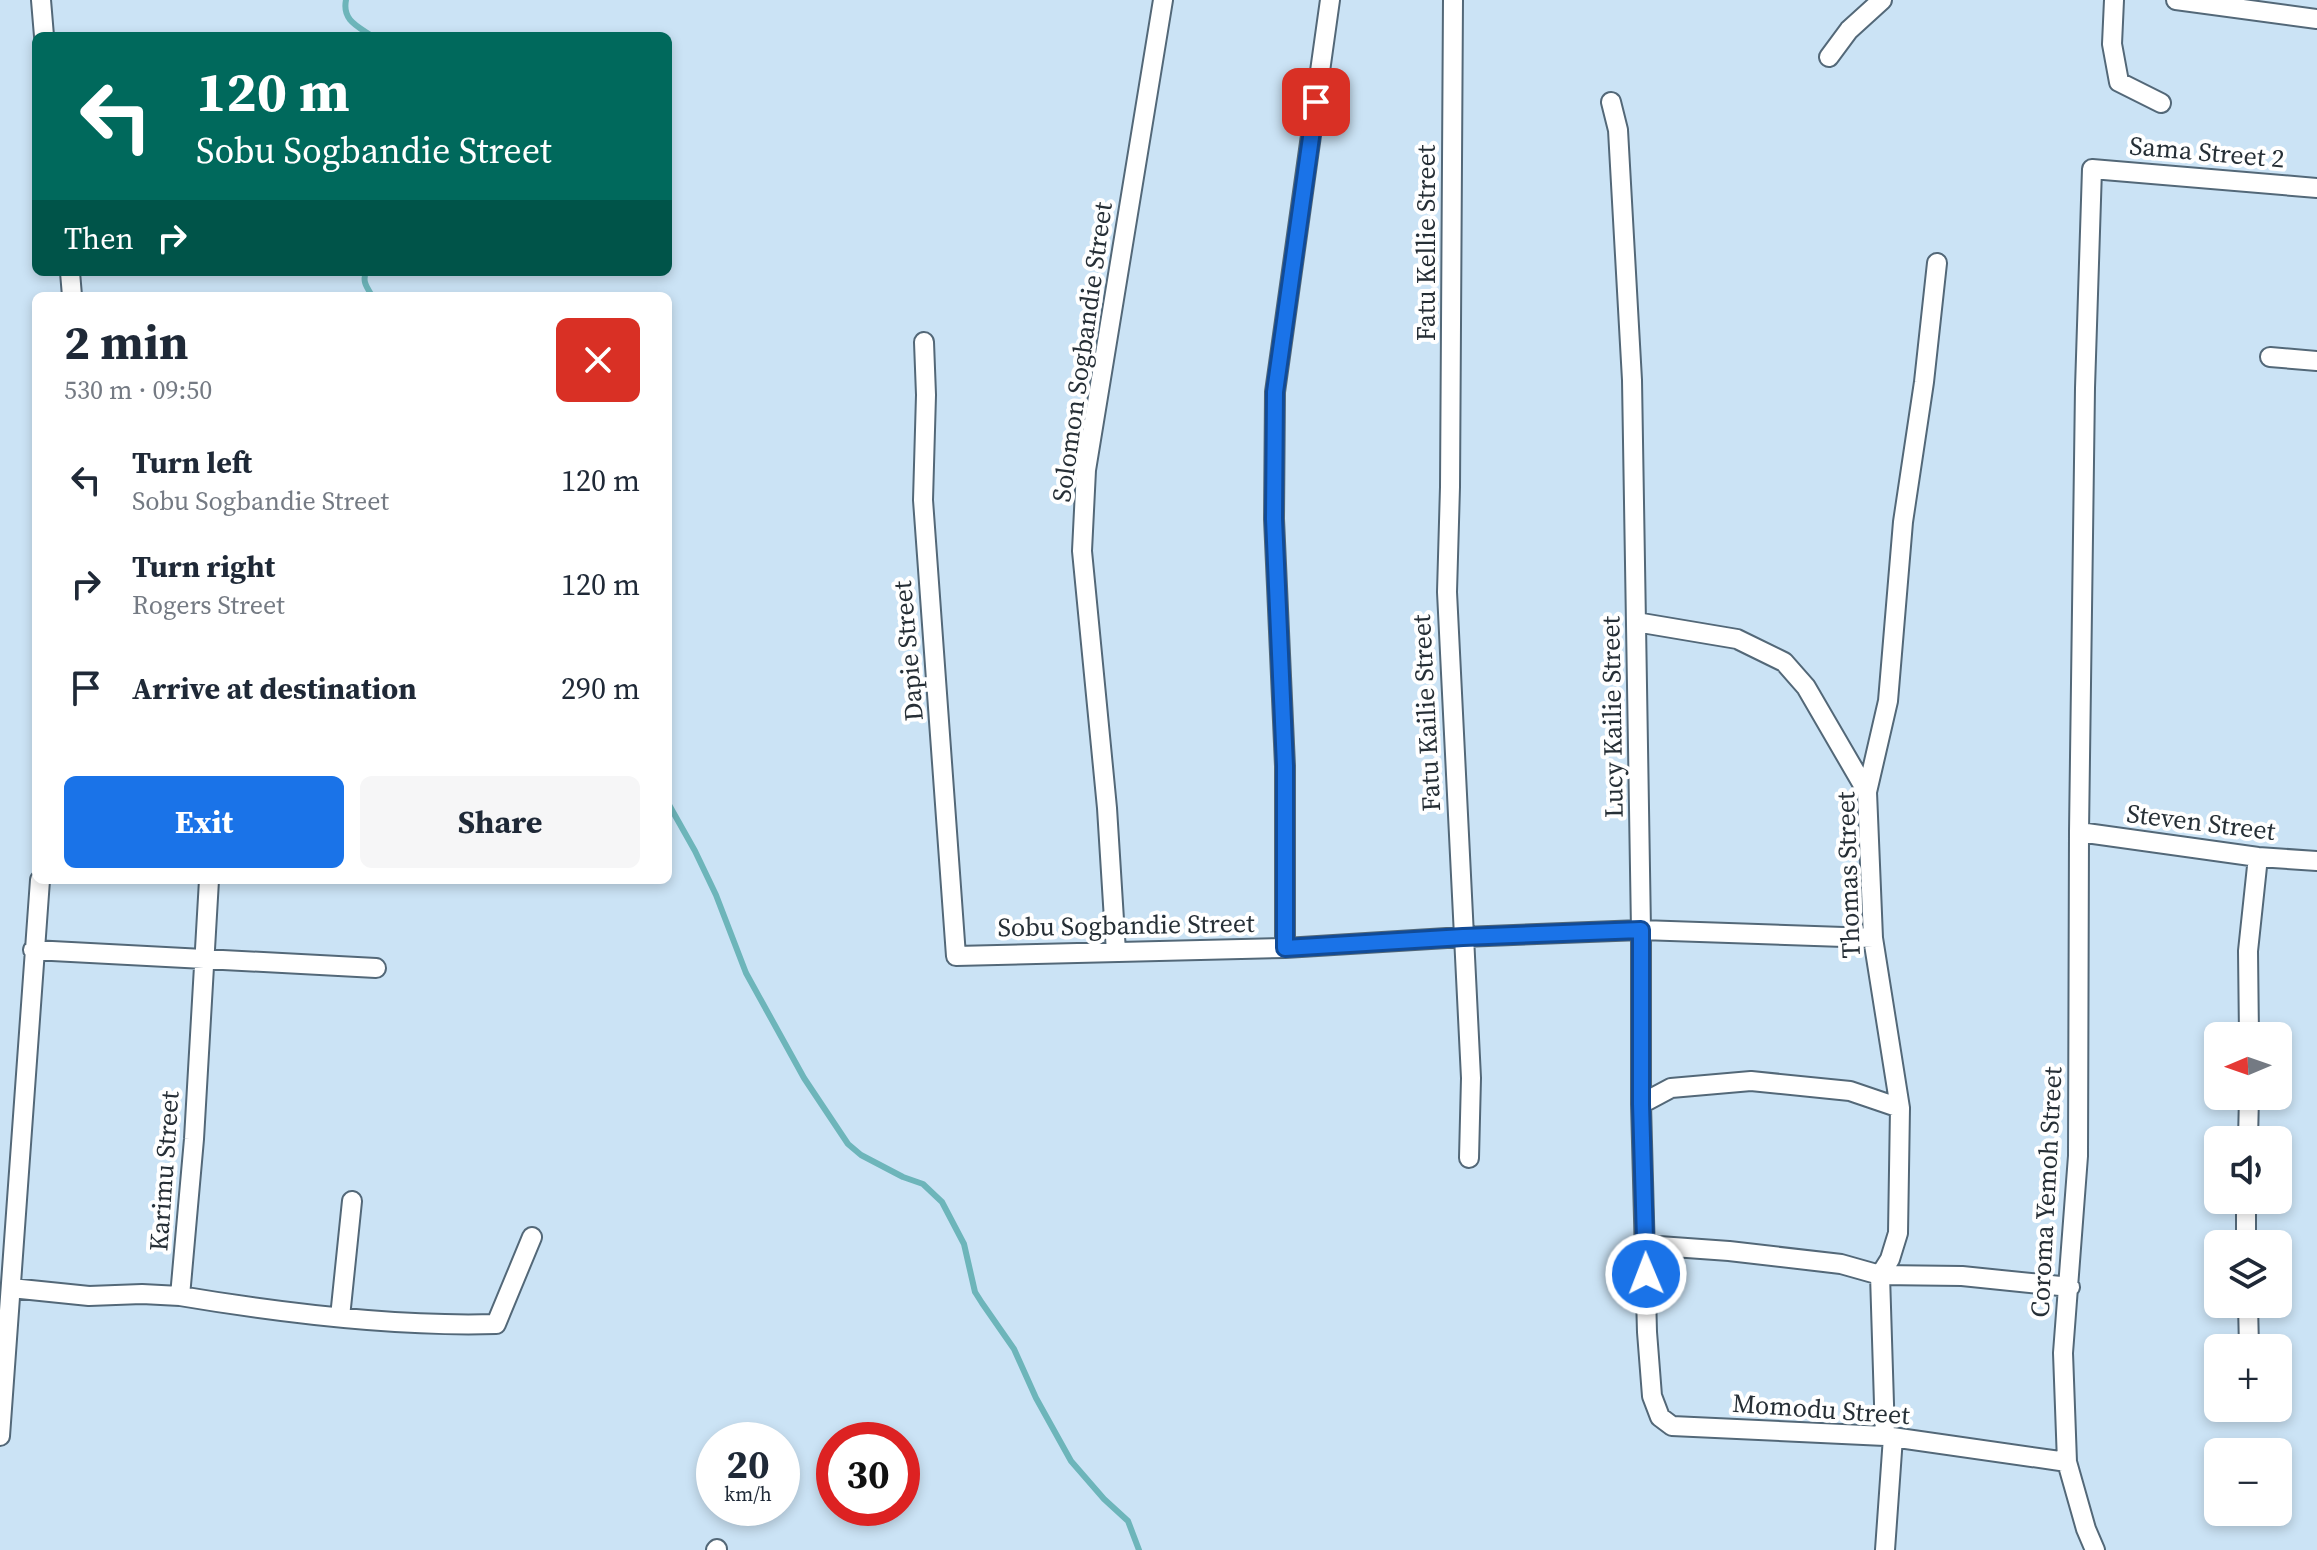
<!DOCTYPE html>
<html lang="en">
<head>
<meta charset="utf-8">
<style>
	:root { --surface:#fff; --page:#f6f6f7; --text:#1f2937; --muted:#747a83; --accent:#1a73e8 }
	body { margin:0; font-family:"Source Serif 4",serif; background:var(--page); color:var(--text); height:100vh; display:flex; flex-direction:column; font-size:30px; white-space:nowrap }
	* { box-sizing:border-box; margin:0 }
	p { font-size:26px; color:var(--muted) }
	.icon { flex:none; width:44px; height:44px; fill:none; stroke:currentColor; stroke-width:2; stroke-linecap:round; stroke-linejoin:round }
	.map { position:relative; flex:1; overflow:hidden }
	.sheet { position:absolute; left:32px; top:292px; width:640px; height:592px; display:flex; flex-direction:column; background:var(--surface); border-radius:12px; box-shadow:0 4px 12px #0003 }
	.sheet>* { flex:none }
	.banner { position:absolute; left:32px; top:32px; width:640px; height:244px; border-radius:12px; box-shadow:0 4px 12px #0003; background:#00695c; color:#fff; overflow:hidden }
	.needle { width:52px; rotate:268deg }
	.fabs { position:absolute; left:2204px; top:1022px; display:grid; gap:16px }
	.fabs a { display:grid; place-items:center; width:88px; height:88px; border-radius:12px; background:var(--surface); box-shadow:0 4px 12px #0003; font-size:40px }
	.speed { position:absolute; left:696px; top:1422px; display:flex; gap:16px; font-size:40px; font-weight:700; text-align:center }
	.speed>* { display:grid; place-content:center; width:104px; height:104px; border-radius:50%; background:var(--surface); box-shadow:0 4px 12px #0003; line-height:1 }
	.speed small { font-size:20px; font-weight:400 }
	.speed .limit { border:12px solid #d22; background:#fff; color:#111 }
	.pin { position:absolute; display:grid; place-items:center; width:68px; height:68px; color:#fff; margin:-34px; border-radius:16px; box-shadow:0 4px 12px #0006 }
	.me { position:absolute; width:88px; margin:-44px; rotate:359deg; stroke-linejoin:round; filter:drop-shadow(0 0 6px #0008) }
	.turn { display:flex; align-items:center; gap:28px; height:168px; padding:0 32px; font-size:36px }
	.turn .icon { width:104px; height:104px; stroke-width:2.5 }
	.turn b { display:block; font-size:56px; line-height:68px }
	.then { display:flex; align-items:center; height:76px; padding:0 32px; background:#0003; gap:16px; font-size:30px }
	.round { display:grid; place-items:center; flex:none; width:84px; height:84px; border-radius:12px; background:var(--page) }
	.headline { display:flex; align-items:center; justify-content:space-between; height:136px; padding:0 32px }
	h1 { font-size:48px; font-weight:700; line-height:60px }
	.primary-button { display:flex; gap:16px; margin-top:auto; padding:16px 32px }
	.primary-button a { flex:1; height:92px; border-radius:12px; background:var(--accent); color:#fff; font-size:32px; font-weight:700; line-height:92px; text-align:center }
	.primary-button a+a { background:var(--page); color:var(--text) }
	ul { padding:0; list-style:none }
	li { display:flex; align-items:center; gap:24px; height:104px; padding:0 32px }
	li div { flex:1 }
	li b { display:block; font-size:30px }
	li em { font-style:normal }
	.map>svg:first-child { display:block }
</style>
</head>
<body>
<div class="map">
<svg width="2317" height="1550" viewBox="0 0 2317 1550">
	<rect width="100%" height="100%" fill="#cbe3f5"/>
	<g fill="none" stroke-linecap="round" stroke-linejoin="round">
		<path stroke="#6db5ba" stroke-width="6" d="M346 0C342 20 357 26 372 36
			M366 272C362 282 367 287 372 296
			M668 803 695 851 716 895 746 973 804 1078 848 1144 861 1155 903 1177 923 1184 942 1202 964 1244 975 1292 982 1303 1014 1349 1036 1398 1071 1461 1104 1499 1128 1521 1139 1550"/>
		<g stroke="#536878" stroke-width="22">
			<path id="minor" d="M41 0 44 36
				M1453 0 1450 487 1447 592 1471 1078 1469 1158
				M2114 0 2112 44 2119 82 2161 103
				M2176 0 2317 19
				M1829 57 1849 30 1882 0
				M1611 102 1618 130 1632 380 1641 930V1104L1647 1332 1652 1396 1660 1417 1672 1426 1885 1436 2067 1462
				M70 272 72 296
				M924 342 926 395 923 500 956 956 1285 948 1463 937 1641 930 1873 938
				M2270 357 2317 361
				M1636 622 1737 639 1784 662 1806 687 1867 792
				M2079 832 2258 857 2317 861
				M1285 948V766L1274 519 1275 392 1330 0
				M33 950 376 968
				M1116 952 1107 808 1082 551 1086 470 1163 0
				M2249 1036 2248 951 2258 857
				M1641 1104 1671 1088 1751 1081 1850 1091 1900 1108
				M2248 1140 2249 1096
				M2246 1244V1200
				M1645 1245 1729 1251 1841 1264 1880 1275 1962 1276 2070 1287
				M11 1288 89 1296 142 1294 180 1296 194 1139 209 880
				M180 1296C281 1313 394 1327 496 1324L532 1237
				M2248 1304 2249 1348
				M340 1317 352 1201
				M0 1436 40 880
				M1885 1436 1880 1275 1890 1259 1898 1233 1900 1108 1873 938 1867 792 1888 701 1903 522 1924 382 1937 263
				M716 1550 717 1549
				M1885 1550 1893 1437
				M2095 1550 2086 1529 2067 1462 2063 1353 2078 1156 2079 832 2085 388 2092 169 2317 188"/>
		</g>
		<use href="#minor" stroke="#fff" stroke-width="18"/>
	</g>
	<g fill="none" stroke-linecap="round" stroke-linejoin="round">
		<g stroke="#114b97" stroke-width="20">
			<path id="route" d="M1316 102 1275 392 1274 519 1285 766V948L1463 937 1641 930V1104L1646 1274"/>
		</g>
		<use href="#route" stroke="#1a73e8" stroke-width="14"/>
	</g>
	<g text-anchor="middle" stroke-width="8" stroke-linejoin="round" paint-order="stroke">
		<g font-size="26" fill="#262f36" stroke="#fff">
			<text transform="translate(2207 152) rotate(5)" y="9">Sama Street 2</text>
			<text transform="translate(1426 243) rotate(-90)" y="9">Fatu Kellie Street</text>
			<text transform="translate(1082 352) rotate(-82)" y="9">Solomon Sogbandie Street</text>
			<text transform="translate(908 651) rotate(-95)" y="9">Dapie Street</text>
			<text transform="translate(1426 713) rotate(-93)" y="9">Fatu Kailie Street</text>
			<text transform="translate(1612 717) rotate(-91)" y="9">Lucy Kailie Street</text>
			<text transform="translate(2201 822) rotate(7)" y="9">Steven Street</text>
			<text transform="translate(1848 875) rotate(-92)" y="9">Thomas Street</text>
			<text transform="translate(1126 925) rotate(-1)" y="9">Sobu Sogbandie Street</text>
			<text transform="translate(164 1171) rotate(-86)" y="9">Karimu Street</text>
			<text transform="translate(2046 1192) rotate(-87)" y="9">Coroma Yemoh Street</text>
			<text transform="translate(1821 1409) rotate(4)" y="9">Momodu Street</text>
		</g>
	</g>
</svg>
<div class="fabs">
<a><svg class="needle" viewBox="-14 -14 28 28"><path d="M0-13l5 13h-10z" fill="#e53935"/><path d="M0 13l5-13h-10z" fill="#747a83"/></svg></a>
<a><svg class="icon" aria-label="sound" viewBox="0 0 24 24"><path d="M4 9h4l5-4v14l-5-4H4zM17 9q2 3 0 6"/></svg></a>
<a><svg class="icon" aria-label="layers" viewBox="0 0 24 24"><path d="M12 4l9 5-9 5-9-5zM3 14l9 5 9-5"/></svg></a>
<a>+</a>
<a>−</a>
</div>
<div class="speed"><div>20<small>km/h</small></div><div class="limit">30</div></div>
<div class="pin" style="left:1316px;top:102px;background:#d93025"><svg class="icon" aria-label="arrive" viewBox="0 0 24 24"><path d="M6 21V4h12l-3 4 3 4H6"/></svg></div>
<svg class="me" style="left:1646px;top:1274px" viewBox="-20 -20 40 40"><circle r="17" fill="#1a73e8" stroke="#fff" stroke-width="3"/><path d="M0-11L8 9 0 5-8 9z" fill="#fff"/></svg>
<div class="banner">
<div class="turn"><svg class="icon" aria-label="left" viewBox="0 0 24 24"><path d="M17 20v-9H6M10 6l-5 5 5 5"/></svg><div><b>120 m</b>Sobu Sogbandie Street</div></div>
<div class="then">Then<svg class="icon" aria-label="right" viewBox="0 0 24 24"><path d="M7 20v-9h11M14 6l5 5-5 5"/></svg></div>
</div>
<section class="sheet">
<div class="headline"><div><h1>2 min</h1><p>530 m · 09:50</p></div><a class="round" style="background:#d93025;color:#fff"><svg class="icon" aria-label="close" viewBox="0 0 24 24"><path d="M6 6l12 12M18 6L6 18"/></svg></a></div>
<ul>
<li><svg class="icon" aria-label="left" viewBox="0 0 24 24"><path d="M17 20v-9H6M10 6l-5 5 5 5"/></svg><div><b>Turn left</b><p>Sobu Sogbandie Street</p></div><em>120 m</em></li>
<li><svg class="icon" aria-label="right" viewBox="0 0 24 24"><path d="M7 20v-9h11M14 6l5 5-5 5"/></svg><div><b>Turn right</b><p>Rogers Street</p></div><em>120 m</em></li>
<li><svg class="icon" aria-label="arrive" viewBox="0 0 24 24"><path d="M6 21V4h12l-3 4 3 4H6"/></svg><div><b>Arrive at destination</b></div><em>290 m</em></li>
</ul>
<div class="primary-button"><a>Exit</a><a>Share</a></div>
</section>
</div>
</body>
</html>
